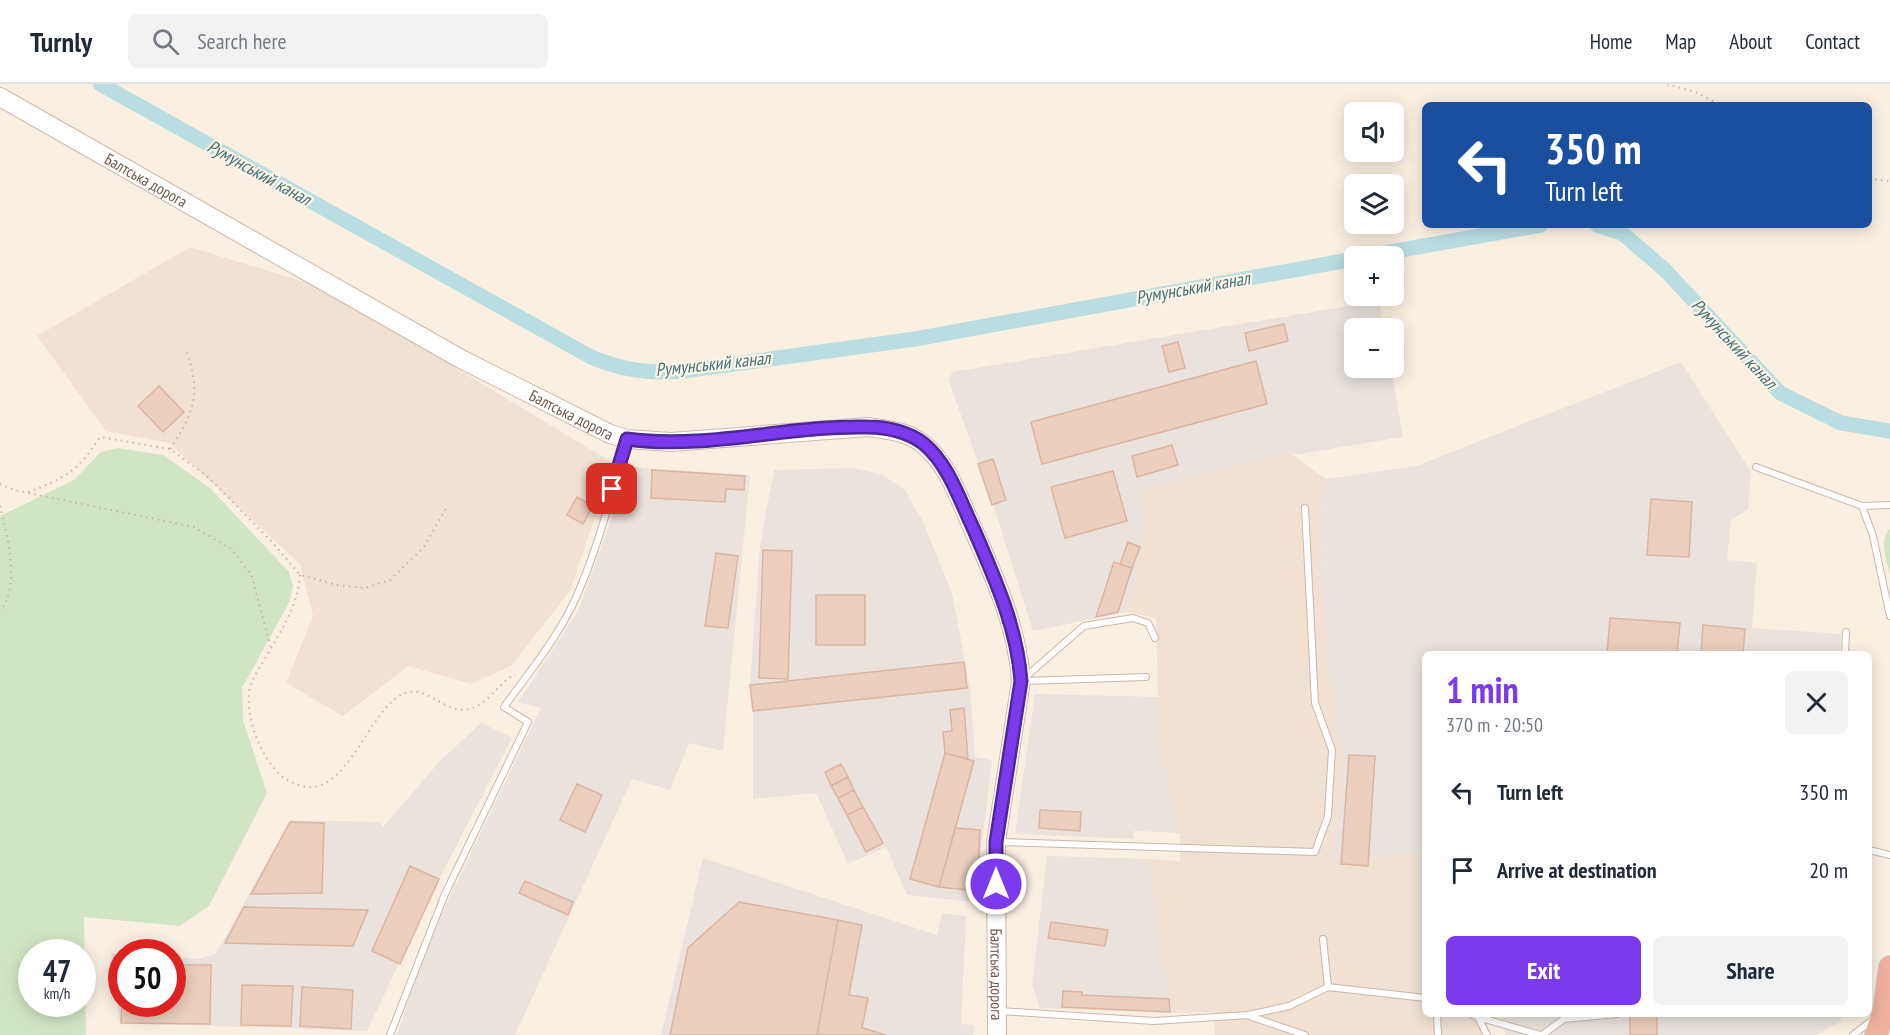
<!DOCTYPE html>
<html lang="en">
<head>
<meta charset="utf-8">
<style>
	:root { --surface:#fff; --page:#f2f2f3; --text:#1f2937; --muted:#747a83; --line:#e0e1e3; --accent:#7c3aed }
	body { margin:0; font-family:"PT Sans Narrow",sans-serif; background:var(--page); color:var(--text); height:100vh; display:flex; flex-direction:column; font-size:22px; white-space:nowrap }
	* { box-sizing:border-box; margin:0 }
	p { font-size:20px; color:var(--muted) }
	.icon { flex:none; width:33px; height:33px; fill:none; stroke:currentColor; stroke-width:2; stroke-linecap:round; stroke-linejoin:round }
	.map { position:relative; flex:1; overflow:hidden }
	.details { position:absolute; left:1422px; top:567px; width:450px; height:366px; display:flex; flex-direction:column; background:var(--surface); border-radius:9px; box-shadow:0 3px 15px #0003 }
	.details>* { flex:none }
	.banner { position:absolute; left:1422px; top:18px; width:450px; height:126px; border-radius:9px; box-shadow:0 3px 15px #0003; background:#1a4fa0; color:#fff; overflow:hidden }
	.tools { position:absolute; left:1344px; top:18px; display:grid; gap:12px }
	.tools a { display:grid; place-items:center; width:60px; height:60px; border-radius:9px; background:var(--surface); box-shadow:0 3px 15px #0003; font-size:30px }
	.speed { position:absolute; left:18px; top:855px; display:flex; gap:12px; font-size:30px; font-weight:700; text-align:center }
	.speed>* { display:grid; place-content:center; width:78px; height:78px; border-radius:50%; background:var(--surface); box-shadow:0 3px 15px #0003; line-height:1 }
	.speed small { font-size:15px; font-weight:400 }
	.speed .limit { border:9px solid #d22; background:#fff; color:#111 }
	.pin { position:absolute; display:grid; place-items:center; width:51px; height:51px; color:#fff; margin:-26px; border-radius:12px; box-shadow:0 3px 9px #0006 }
	.me { position:absolute; width:66px; margin:-33px; rotate:0deg; stroke-linejoin:round; filter:drop-shadow(0 0 4px #0008) }
	.turn { display:flex; align-items:center; gap:21px; height:126px; padding:0 24px; font-size:27px }
	.turn .icon { width:78px; height:78px; stroke-width:2.5 }
	.turn b { display:block; font-size:42px; line-height:51px }
	.round { display:grid; place-items:center; flex:none; width:63px; height:63px; border-radius:9px; background:var(--page) }
	.headline { display:flex; align-items:center; justify-content:space-between; height:102px; padding:0 24px }
	h1 { font-size:36px; font-weight:600; line-height:45px; color:var(--accent) }
	.cta { display:flex; gap:12px; margin-top:auto; padding:12px 24px }
	.cta a { flex:1; height:69px; border-radius:9px; background:var(--accent); color:#fff; font-size:24px; font-weight:600; line-height:69px; text-align:center }
	.cta a+a { background:var(--page); color:var(--text) }
	ul { padding:0; list-style:none }
	li { display:flex; align-items:center; gap:18px; height:78px; padding:0 24px }
	li div { flex:1 }
	li b { display:block; font-size:22px }
	li em { font-style:normal }
	header { display:flex; align-items:center; gap:36px; box-sizing:border-box; height:84px; padding:0 30px; background:var(--surface); border-bottom:2px solid var(--line) }
	header strong { font-size:28px }
	nav { display:flex; gap:33px; margin-inline-start:auto; font-size:21px }
	.search { width:420px; height:54px; background:var(--page); display:flex; align-items:center; gap:15px; box-sizing:border-box; padding:0 21px; border-radius:9px; color:var(--muted); font-size:22px }
	.map>svg:first-child { display:block }
</style>
</head>
<body>
<header>
<strong>Turnly</strong>
<div class="search"><svg class="icon" aria-label="search" viewBox="0 0 24 24"><circle cx="10" cy="10" r="6"/><path d="M15 15l6 6"/></svg>Search here</div>
<nav><a>Home</a><a>Map</a><a>About</a><a>Contact</a></nav>
</header>
<div class="map">
<svg width="1890" height="951" viewBox="0 0 1890 951">
	<rect width="100%" height="100%" fill="#faf0e2"/>
	<path fill="#f0e1d2" d="M190 163 324 204 613 379 570 507 511 582 471 600 408 582 343 632 286 599 313 532 300 480 169 359 106 347 37 252Z
		M1287 367 1326 395 1321 491 1334 632 1344 668 1334 777 1425 768V930H1479L1485 951H1215L1214 928 1172 929 1148 775 1180 777V749L1159 657 1156 534 1127 528 1147 437 1141 407Z"/>
	<path fill="#e9e2dd" d="M1379 217 1384 244H1354V284H1391L1403 353 1293 371 1287 367 1141 407 1147 437 1127 528 1033 547 991 414 948 295 953 288Z
		M1681 278 1751 388 1748 425 1731 436 1727 476 1757 479 1752 544 1841 550 1840 570H1425V768L1334 777 1344 668 1334 632 1321 491 1326 395 1416 382Z
		M630 383 750 391 723 667 689 659 670 706 632 695 515 951H397L420 881 450 812 541 624 518 618 578 527Z
		M852 384 883 391 905 406 923 438 952 509 970 604 975 673 992 676 975 818 907 811 886 763 848 780 816 709 753 715V627L750 601 760 461 774 386Z
		M1035 610 1159 613V657L1180 749 1134 747 1133 755 1015 750Z
		M481 639 512 654 439 795 367 947 120 939 111 869 121 870 122 920H172L173 873 196 875 216 870 290 736 379 738 383 743 441 676Z
		M1047 772 1148 775 1172 929 1040 924 1032 901Z
		M703 774 937 851 942 829 966 832 961 940 974 941 973 951H661Z
		M1503 930H1842L1840 938 1816 951H1505Z"/>
	<path fill="#d2e5c3" fill-rule="evenodd" d="M118 364 163 371 210 404 289 488 293 502 290 517 242 604 243 636 267 709 209 822 180 842 84 833 86 951H0V432L74 396 101 368ZM32 868H82V920H32Z
		M1890 445V491C1887 476 1878 457 1890 445Z"/>
	<g fill="none" stroke-linecap="round" stroke-linejoin="round">
		<path stroke="#b9dde1" stroke-width="15" d="M100 0 591 273C622 286 649 290 683 287L915 255 1354 175
			M1597 141 1622 149 1665 186 1780 309 1841 339 1890 347
			M1368 172 1541 141"/>
	</g>
	<path fill="#eccebd" stroke="#ddb49f" stroke-width="1.5" d="M1284 240 1288 257 1249 267 1245 249Z
		M1178 258 1185 284 1169 288 1162 262Z
		M1256 277 1267 320 1042 380 1031 338Z
		M159 302 184 328 163 348 138 322Z
		M1172 361 1178 381 1137 393 1132 372Z
		M993 375 1006 416 992 421 978 380Z
		M652 386 745 392 744 406 726 405 725 418 651 414Z
		M1113 387 1127 437 1065 454 1051 403Z
		M577 413 593 422 583 440 567 431Z
		M1651 415 1692 418 1689 473 1647 471Z
		M1128 458 1140 463 1132 484 1120 480Z
		M763 466 792 467 788 595 759 594Z
		M716 469 738 472 728 544 705 542Z
		M1114 478 1132 484 1118 528 1096 533Z
		M816 511H865V561H816Z
		M1610 534 1680 539 1677 570H1607Z
		M1703 541 1745 545 1743 570H1701Z
		M964 578 967 604 753 627 750 601Z
		M964 624 968 675 945 669 943 648 952 647 950 626Z
		M945 669 974 677 939 803 910 795Z
		M1349 671 1375 672 1368 782 1341 780Z
		M841 680 848 693 831 702 825 688Z
		M848 693 854 706 838 714 831 702Z
		M577 700 602 711 585 748 560 736Z
		M854 706 863 723 847 731 838 714Z
		M863 723 883 759 866 768 847 731Z
		M1040 726 1081 728 1080 747 1039 744Z
		M290 738 324 739 322 809 251 810Z
		M955 744 980 746 977 807 939 803Z
		M410 782 439 795 400 880 372 867Z
		M525 797 573 818 568 831 519 809Z
		M739 818 838 836 817 951H670L688 864Z
		M244 823 368 826 353 862 225 859Z
		M838 836 862 841 849 911 868 914 862 944 886 951H817Z
		M1051 838 1108 846 1105 862 1048 854Z
		M172 881H211L210 940 121 939 122 920H172Z
		M242 901 293 902 291 942 241 941Z
		M302 903 353 906 351 945 300 942Z
		M1063 907 1082 908V911L1169 915 1170 928 1062 923Z
		M1630 930H1657V951H1630Z"/>
	<g fill="none" stroke-linecap="round" stroke-linejoin="round">
		<g stroke="#c9b7aa" stroke-width="8">
			<path id="lane" d="M1756 383 1862 422 1890 421
				M1862 422 1873 452 1890 532
				M1845 570 1846 548
				M1023 595 1084 542 1133 534 1148 539 1155 554
				M1024 597 1146 593
				M999 758 1315 768 1328 732 1332 666 1315 619 1305 424
				M1869 766 1890 771
				M1323 855 1328 903
				M1000 927 1154 937 1248 931 1289 922 1328 903 1425 914
				M1437 930 1438 951
				M1471 930 1478 933 1487 951
				M1249 932 1305 951
				M1478 933 1540 951
				M390 951 445 810 528 638 504 623C528 590 555 557 573 520 597 469 611 412 626 358
				M1542 951 1564 935 1617 930
				M1853 951 1875 934"/>
		</g>
		<g stroke="#ceb9ab" stroke-width="20">
			<g id="secondary">
				<path id="s1" d="M0 13 461 275 610 350 627 355 671 358 868 343C888 346 908 347 924 361 947 380 957 409 969 436 992 488 1017 539 1021 597L996 758 997 951"/>
			</g>
		</g>
		<g stroke="#d7d0cd" stroke-width="24">
			<path id="highway" d="M1876 951 1884 927 1890 883"/>
		</g>
		<path stroke="#d1b1a0" stroke-width="2" stroke-dasharray="1.5 4.5" stroke-linecap="butt" d="M1667 0 1698 9 1720 21
			M1869 95 1890 97
			M170 365C195 328 202 307 185 264
			M0 400 14 406 194 443 231 465 251 490 271 564
			M28 408C64 395 79 386 100 353L170 365 207 392 272 458 300 491 337 501 365 504 390 496 424 463 448 421
			M0 422C7 450 21 502 0 527
			M300 491C298 523 279 550 263 578 257 588 249 599 249 611 247 634 258 664 273 683 281 693 289 698 302 702 346 714 368 628 401 611 425 597 444 631 469 625 487 621 499 599 515 590"/>
		<use href="#lane" stroke="#fff" stroke-width="6"/>
		<use href="#secondary" stroke="#fff" stroke-width="18"/>
		<use href="#highway" stroke="#efb19e" stroke-width="22"/>
	</g>
	<g fill="none" stroke-linecap="round" stroke-linejoin="round">
		<g stroke="#51269a" stroke-width="15">
			<path id="route" d="M612 405 627 355C708 366 788 341 868 343 887 343 909 348 924 360 949 381 960 417 974 446 995 495 1017 543 1021 597L996 758V800"/>
		</g>
		<use href="#route" stroke="#7c3aed" stroke-width="10"/>
	</g>
	<g text-anchor="middle" stroke-width="4.5" stroke-linejoin="round" paint-order="stroke">
		<g font-size="16" fill="#6f574b" stroke="#fdf4e8">
			<text dy="6" stroke="none"><textPath href="#s1" startOffset="168">Балтська дорога</textPath></text>
			<text dy="6" stroke="none"><textPath href="#s1" startOffset="654">Балтська дорога</textPath></text>
			<text dy="6" stroke="none"><textPath href="#s1" startOffset="1570">Балтська дорога</textPath></text>
		</g>
		<g font-size="18" font-style="italic" fill="#44737a" stroke="#fdf4e8">
			<text transform="translate(259 89) rotate(29)" y="6">Румунський канал</text>
			<text transform="translate(1193 204) rotate(-10)" y="6">Румунський канал</text>
			<text transform="translate(1734 260) rotate(47)" y="6">Румунський канал</text>
			<text transform="translate(713 280) rotate(-6)" y="6">Румунський канал</text>
		</g>
	</g>
</svg>
<div class="tools">
<a><svg class="icon" aria-label="sound" viewBox="0 0 24 24"><path d="M4 9h4l5-4v14l-5-4H4zM17 9q2 3 0 6"/></svg></a>
<a><svg class="icon" aria-label="layers" viewBox="0 0 24 24"><path d="M12 4l9 5-9 5-9-5zM3 14l9 5 9-5"/></svg></a>
<a>+</a>
<a>−</a>
</div>
<div class="speed"><div>47<small>km/h</small></div><div class="limit">50</div></div>
<div class="pin" style="left:612px;top:405px;background:#d93025"><svg class="icon" aria-label="arrive" viewBox="0 0 24 24"><path d="M6 21V4h12l-3 4 3 4H6"/></svg></div>
<svg class="me" style="left:996px;top:800px" viewBox="-20 -20 40 40"><circle r="17" fill="#7c3aed" stroke="#fff" stroke-width="3"/><path d="M0-11L8 9 0 5-8 9z" fill="#fff"/></svg>
<div class="banner">
<div class="turn"><svg class="icon" aria-label="left" viewBox="0 0 24 24"><path d="M17 20v-9H6M10 6l-5 5 5 5"/></svg><div><b>350 m</b>Turn left</div></div>
</div>
<section class="details">
<div class="headline"><div><h1>1 min</h1><p>370 m · 20:50</p></div><a class="round"><svg class="icon" aria-label="close" viewBox="0 0 24 24"><path d="M6 6l12 12M18 6L6 18"/></svg></a></div>
<ul>
<li><svg class="icon" aria-label="left" viewBox="0 0 24 24"><path d="M17 20v-9H6M10 6l-5 5 5 5"/></svg><div><b>Turn left</b></div><em>350 m</em></li>
<li><svg class="icon" aria-label="arrive" viewBox="0 0 24 24"><path d="M6 21V4h12l-3 4 3 4H6"/></svg><div><b>Arrive at destination</b></div><em>20 m</em></li>
</ul>
<div class="cta"><a>Exit</a><a>Share</a></div>
</section>
</div>
</body>
</html>
